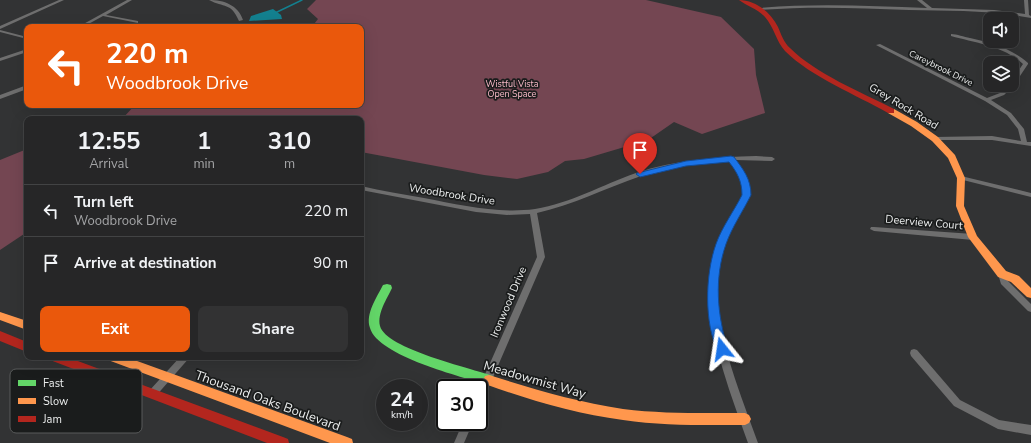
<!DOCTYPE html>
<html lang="en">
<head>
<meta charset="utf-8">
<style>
	:root { --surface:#262627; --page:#323233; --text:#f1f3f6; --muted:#a4a5a7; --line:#424344; --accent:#ea580c }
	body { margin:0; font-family:"Nunito Sans",sans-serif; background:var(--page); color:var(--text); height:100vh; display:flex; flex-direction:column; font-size:15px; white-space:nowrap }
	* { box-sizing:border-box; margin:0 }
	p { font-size:13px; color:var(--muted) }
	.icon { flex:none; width:22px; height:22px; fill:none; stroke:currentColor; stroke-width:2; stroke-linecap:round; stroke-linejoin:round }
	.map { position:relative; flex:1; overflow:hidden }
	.drawer { position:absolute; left:24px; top:116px; width:340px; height:244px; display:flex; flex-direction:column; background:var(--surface); border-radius:8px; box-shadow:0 4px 16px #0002,0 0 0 1px var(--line) }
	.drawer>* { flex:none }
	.top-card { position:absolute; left:24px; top:24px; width:340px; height:84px; border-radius:8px; box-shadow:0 4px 16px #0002,0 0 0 1px var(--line); background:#ea580c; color:#fff; overflow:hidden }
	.controls { position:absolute; left:983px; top:12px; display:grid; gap:8px }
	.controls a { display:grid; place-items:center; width:36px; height:36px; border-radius:8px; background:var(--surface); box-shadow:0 4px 16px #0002,0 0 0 1px var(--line); font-size:20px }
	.speed { position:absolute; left:376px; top:379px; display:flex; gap:8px; font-size:20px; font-weight:700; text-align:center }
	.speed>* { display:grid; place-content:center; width:52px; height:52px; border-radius:50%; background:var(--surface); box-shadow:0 4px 16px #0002,0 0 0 1px var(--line); line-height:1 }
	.speed small { font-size:10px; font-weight:400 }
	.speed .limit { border:2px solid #111; border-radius:6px; background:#fff; color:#111 }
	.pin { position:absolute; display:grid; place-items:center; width:34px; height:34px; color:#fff; margin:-41px -17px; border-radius:50% 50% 50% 0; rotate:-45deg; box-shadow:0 0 4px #0007 }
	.pin .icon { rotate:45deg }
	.me { position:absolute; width:44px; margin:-22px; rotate:345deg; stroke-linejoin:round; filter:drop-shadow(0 0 3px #0008) }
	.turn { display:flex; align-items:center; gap:14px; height:84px; padding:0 16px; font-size:18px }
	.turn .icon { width:52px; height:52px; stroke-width:2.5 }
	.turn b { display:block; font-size:28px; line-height:34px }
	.eta { display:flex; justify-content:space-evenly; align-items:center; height:68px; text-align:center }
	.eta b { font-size:24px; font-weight:700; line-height:28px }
	.button { display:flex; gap:8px; margin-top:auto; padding:8px 16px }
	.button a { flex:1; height:46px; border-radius:8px; background:var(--accent); color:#fff; font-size:16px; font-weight:700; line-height:46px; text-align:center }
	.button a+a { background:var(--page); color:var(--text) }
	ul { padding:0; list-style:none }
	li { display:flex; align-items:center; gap:12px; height:52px; padding:0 16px; border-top:1px solid var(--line) }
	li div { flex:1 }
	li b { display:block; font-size:15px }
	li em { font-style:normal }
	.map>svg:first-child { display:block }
</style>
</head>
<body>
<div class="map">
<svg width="1031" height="443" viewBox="0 0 1031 443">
	<rect width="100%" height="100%" fill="#323334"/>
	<path fill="#744652" d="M316 0H646L721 17 754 49 756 75 765 113 702 134 674 122 648 140 584 159 565 161 548 172 517 179 484 175 361 152V119H122L135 105H361V27H274L314 24 318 19 307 9Z
		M27 149V232L0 250V160Z"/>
	<path fill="#13808f" d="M273 9 281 15 282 19 249 21 251 16Z"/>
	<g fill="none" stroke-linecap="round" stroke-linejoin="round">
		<path stroke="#13808f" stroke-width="1.5" d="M275 13 302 0"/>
		<path fill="#6e6e6e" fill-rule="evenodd" d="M59 0H64L0 29V26Z
			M127 0H132L106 15 138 21V23L103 16 83 27H78Z
			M209 0C224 0 238 5 243 20L239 21C231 2 224 8 209 0Z
			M917 0H922L932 8 994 10 1025 14 1024 0H1028L1029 15 1031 16V18C991 10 950 11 909 10 859 8 810 6 760 10L758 9 760 8C816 3 871 6 927 8Z
			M0 30 27 37V39L0 32Z
			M951 34C957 34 964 37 970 38 991 43 1011 48 1028 63V64L1014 85 1004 95 991 100 1011 113 1024 129 1027 142H1031V146L992 140H933L932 139 935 137 992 136 1021 141 1018 129 1007 115 985 101 876 45 880 44 987 98 1000 93 1008 85H1012V80L1023 64C1004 46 976 43 951 36Z
			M27 49V52L0 61V58Z
			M27 85V89L0 99V95Z
			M756 156 772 157 775 159 772 161 735 160C742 170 750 181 749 193 749 202 738 218 733 226 726 239 721 252 719 266 709 321 740 392 758 443H748C730 392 701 320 711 266 714 251 720 237 727 224 732 216 742 202 743 194 744 182 736 170 729 161 700 162 669 167 641 176 606 188 573 205 537 213L545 257 484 398 482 401 479 402V388L537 257 530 214 507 215 476 212 361 190V186C382 191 403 194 424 198 460 205 498 214 535 209 571 203 602 185 636 173 674 160 716 157 756 156Z
			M961 176 1031 193V197L959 179 958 178 959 177Z
			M871 227H874L973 234 977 237 973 240 874 231 870 229Z
			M1002 271 1005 272 1008 281 1031 304V312L1028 311 1001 284 998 274 999 272Z
			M914 349 917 350 960 400 999 420 1031 425V435L998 429 954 406 911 356 910 353 911 350Z
			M180 357H190L155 397 152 398 149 397 147 394 149 391Z
			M463 422H473L464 443H454Z"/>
		<path fill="#63d668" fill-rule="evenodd" d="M387 284 391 285 392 288C387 299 377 313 380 326 386 349 471 368 493 376L495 380 493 384 489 385C462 377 378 356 370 328 365 314 377 297 383 285Z"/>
		<path fill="#ff974d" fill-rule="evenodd" d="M888 109H894L917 122 938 137 955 155 965 178 964 206 977 236 1006 271 1019 276 1031 288V298L1027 297 1011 282 998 277 968 237 956 206 957 178 948 158 932 141 911 126 888 113Z
			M0 312 27 321V330L0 320Z
			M106 357H126L347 437 352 439 353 443H330L108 360Z
			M489 375C533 389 577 402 623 409 663 414 704 413 745 413L749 415 751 419 749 423 745 425C704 425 663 426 623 420 576 414 529 400 485 384L483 380 485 376Z"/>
		<path fill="#b3261e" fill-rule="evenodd" d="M739 0C756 0 771 13 778 27 781 34 784 43 790 48 816 74 861 92 894 109V113H888C857 95 811 77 785 51 776 41 774 27 765 17 758 9 747 6 739 0Z
			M0 331 27 342V352L0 341Z
			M48 357H67L283 437 288 439 289 443H267L50 360Z"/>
	</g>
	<path fill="#1a73e8" stroke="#114b97" d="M731 156 734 157C743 169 751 179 751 195 743 211 732 227 726 244 714 278 717 315 728 349L726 352 722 354 718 352C704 323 705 275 716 244 722 227 734 211 742 195 742 181 737 172 729 162L686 166 640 177 636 174 637 173 686 161Z"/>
	<g text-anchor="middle" stroke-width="3.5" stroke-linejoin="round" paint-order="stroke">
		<g font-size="9" fill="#eaecec" stroke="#1a1c1c">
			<text transform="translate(941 68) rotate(26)" y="3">Careybrook Drive</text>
		</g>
		<g font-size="9" fill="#fbbbc9" stroke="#1a1c1c">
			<text x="512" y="87">Wistful Vista<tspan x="512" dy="10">Open Space</tspan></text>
		</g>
		<g font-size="11" fill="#eaecec" stroke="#1a1c1c">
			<text transform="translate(904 106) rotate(31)" y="4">Grey Rock Road</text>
			<text transform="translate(452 194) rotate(9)" y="4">Woodbrook Drive</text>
			<text transform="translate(924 222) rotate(5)" y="4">Deerview Court</text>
			<text transform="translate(508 302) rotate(-67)" y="4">Ironwood Drive</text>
		</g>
		<g font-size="13" fill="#eaecec" stroke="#1a1c1c">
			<text transform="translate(535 379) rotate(16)" y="5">Meadowmist Way</text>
			<text transform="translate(268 400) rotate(20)" y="5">Thousand Oaks Boulevard</text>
		</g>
	</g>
	<rect x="10" y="369" width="132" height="64" rx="6" fill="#1a1c1c" stroke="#585a5a" stroke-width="1"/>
	<rect x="18" y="380" width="18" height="6" fill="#63d668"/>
	<rect x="18" y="398" width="18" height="6" fill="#ff974d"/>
	<rect x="18" y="416" width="18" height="6" fill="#b3261e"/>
	<g font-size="11" fill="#eaecec">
		<text x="43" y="387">Fast</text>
		<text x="43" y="405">Slow</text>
		<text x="43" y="423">Jam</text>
	</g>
</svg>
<div class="controls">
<a><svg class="icon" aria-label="sound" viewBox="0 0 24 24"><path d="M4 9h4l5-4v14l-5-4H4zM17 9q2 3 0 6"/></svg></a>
<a><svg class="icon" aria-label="layers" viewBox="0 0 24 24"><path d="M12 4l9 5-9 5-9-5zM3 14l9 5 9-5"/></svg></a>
</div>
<div class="speed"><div>24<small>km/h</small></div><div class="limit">30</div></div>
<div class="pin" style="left:640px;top:174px;background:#d93025"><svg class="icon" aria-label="arrive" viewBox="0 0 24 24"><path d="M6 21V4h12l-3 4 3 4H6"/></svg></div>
<svg class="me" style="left:722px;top:349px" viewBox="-20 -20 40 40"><path d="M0-17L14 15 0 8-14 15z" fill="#1a73e8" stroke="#fff" stroke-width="4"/></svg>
<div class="top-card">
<div class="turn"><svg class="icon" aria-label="left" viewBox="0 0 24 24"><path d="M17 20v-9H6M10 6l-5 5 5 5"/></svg><div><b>220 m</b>Woodbrook Drive</div></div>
</div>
<section class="drawer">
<div class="eta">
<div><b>12:55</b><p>Arrival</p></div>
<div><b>1</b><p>min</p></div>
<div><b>310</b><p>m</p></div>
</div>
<ul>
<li><svg class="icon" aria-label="left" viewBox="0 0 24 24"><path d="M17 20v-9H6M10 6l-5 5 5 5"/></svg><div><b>Turn left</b><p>Woodbrook Drive</p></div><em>220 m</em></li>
<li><svg class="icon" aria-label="arrive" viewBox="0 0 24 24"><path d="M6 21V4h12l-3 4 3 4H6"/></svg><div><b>Arrive at destination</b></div><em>90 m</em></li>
</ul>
<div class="button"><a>Exit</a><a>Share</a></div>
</section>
</div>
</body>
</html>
